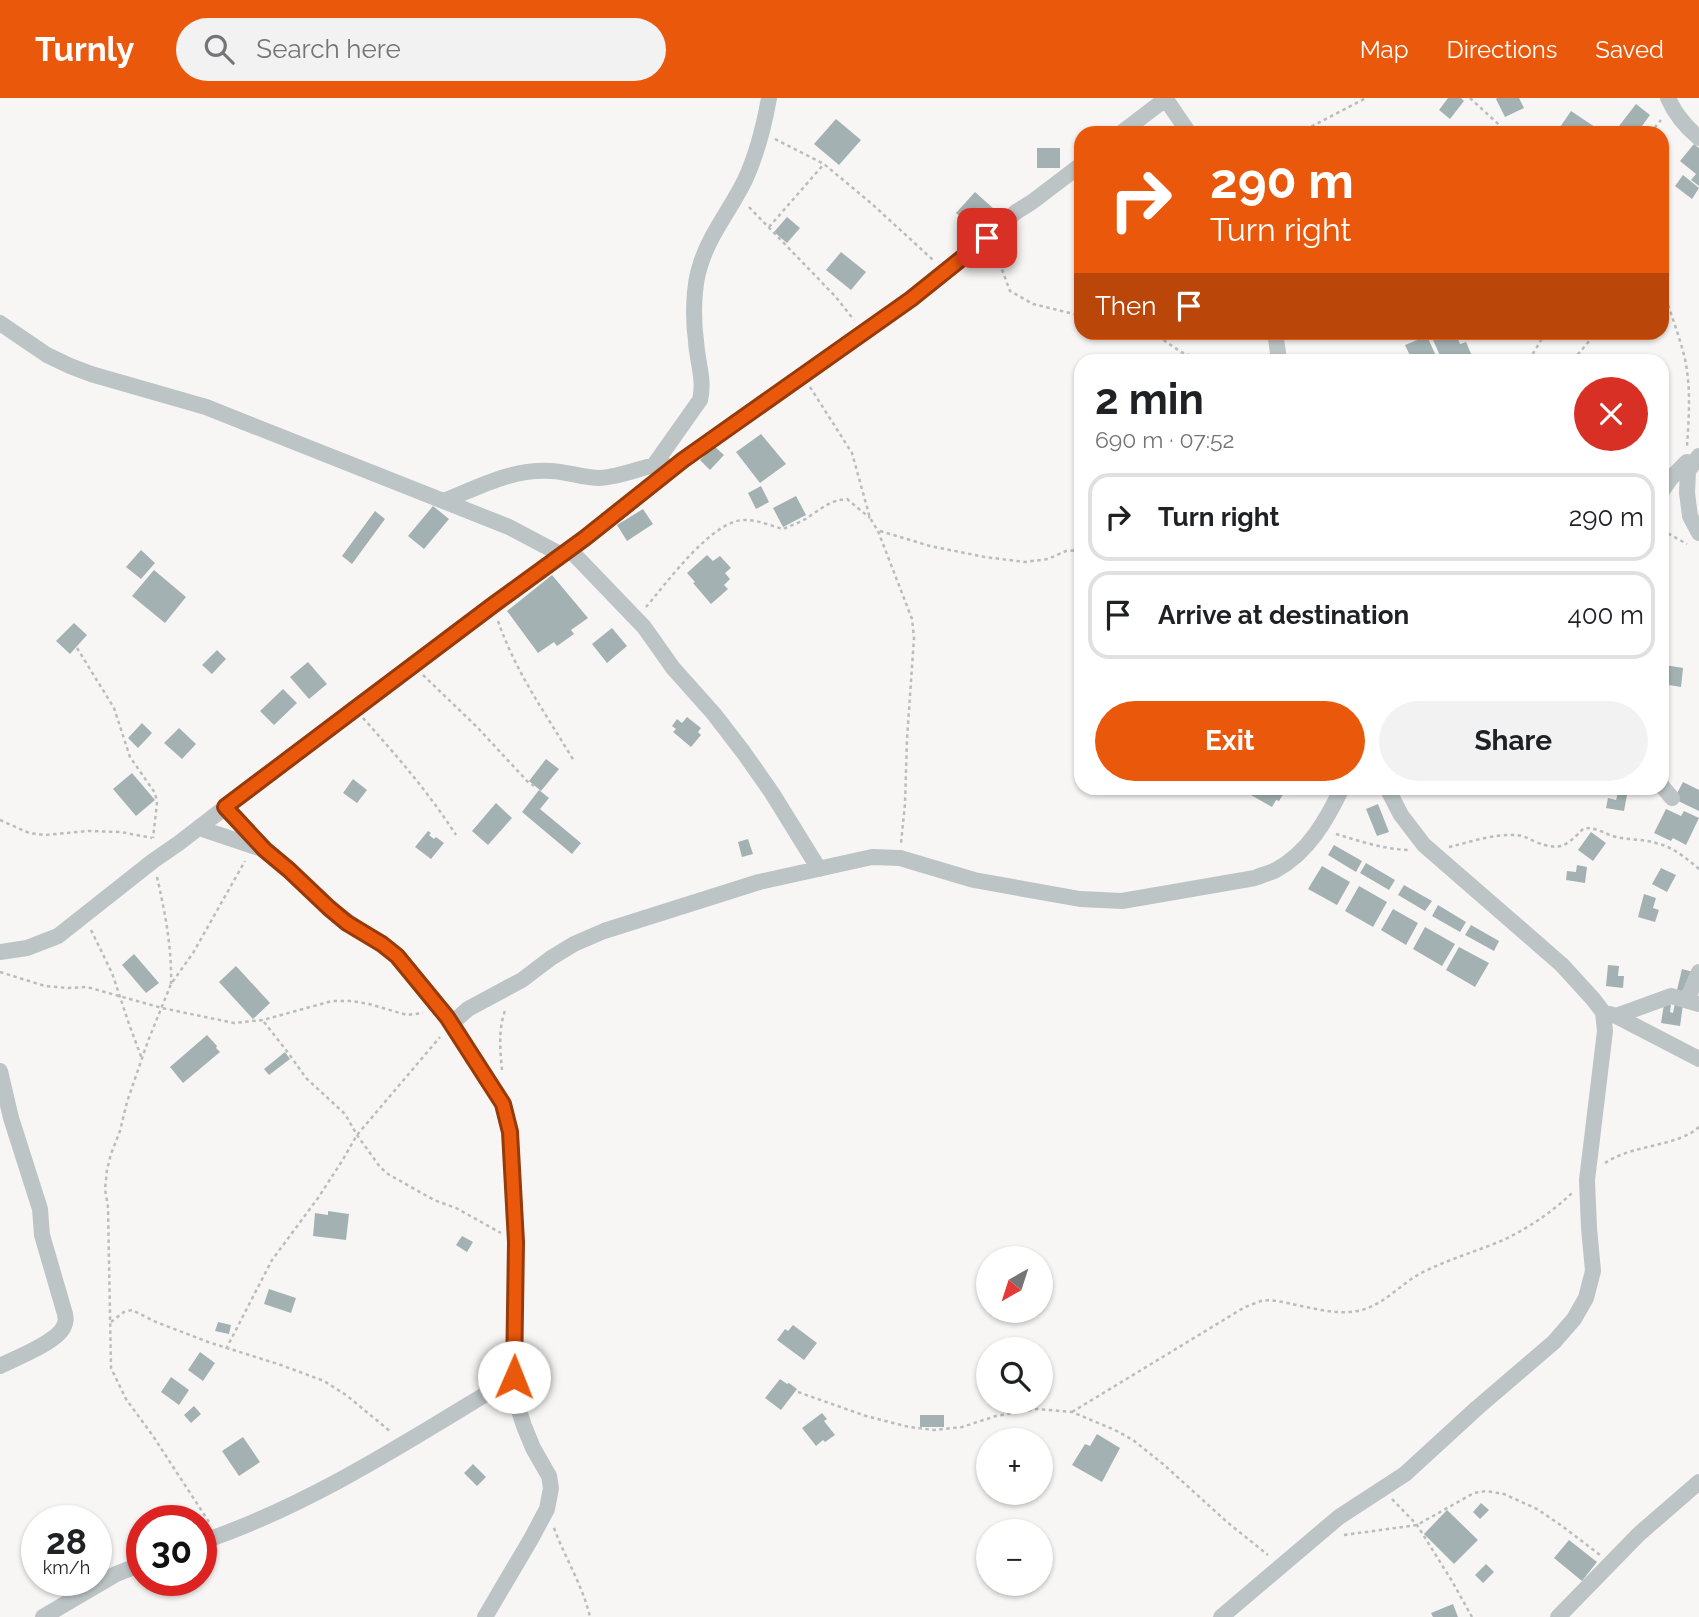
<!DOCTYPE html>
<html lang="en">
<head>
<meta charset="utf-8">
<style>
	:root { --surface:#fff; --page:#f2f2f2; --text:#202124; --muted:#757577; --line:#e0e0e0; --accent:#ea580c }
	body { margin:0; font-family:Raleway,sans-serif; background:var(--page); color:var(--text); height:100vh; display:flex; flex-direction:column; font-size:26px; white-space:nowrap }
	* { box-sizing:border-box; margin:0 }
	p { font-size:23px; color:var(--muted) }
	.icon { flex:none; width:38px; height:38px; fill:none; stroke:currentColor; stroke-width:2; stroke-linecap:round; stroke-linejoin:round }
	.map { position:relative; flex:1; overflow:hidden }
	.panel { position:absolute; left:1074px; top:256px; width:595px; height:441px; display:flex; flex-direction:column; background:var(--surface); border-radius:21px; box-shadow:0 2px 5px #0004 }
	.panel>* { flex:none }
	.hud { position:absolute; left:1074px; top:28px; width:595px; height:214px; border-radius:21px; box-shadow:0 2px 5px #0004; background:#ea580c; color:#fff; overflow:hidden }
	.needle { width:46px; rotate:219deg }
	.buttons { position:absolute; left:976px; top:1148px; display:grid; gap:14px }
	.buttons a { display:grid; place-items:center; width:77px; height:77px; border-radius:50%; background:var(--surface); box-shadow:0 2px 5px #0004; font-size:35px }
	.speed { position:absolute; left:21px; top:1407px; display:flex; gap:14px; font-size:35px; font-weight:700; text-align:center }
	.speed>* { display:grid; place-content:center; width:91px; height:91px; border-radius:50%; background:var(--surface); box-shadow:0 2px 5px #0004; line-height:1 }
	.speed small { font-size:18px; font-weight:400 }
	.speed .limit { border:10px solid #d22; background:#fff; color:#111 }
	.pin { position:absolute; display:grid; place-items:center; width:60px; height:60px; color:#fff; margin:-30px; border-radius:14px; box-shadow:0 4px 10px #0006 }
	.me { position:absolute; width:77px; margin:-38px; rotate:1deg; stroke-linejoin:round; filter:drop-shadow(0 0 5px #0008) }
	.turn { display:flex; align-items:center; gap:24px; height:147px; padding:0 21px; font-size:32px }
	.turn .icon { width:91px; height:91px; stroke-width:2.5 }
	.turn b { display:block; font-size:49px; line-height:60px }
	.then { display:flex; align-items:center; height:66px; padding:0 21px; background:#0003; gap:14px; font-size:26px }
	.round { display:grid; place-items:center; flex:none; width:74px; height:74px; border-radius:37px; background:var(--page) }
	.overview { display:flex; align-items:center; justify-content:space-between; height:119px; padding:0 21px }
	h1 { font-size:42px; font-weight:700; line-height:52px }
	.cta { display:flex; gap:14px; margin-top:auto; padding:14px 21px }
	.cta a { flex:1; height:80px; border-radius:42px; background:var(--accent); color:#fff; font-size:28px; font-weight:700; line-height:80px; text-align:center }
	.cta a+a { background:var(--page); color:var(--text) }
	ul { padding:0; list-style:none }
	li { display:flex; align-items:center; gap:21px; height:88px; margin:0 14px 10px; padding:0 7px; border:4px solid var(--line); border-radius:21px }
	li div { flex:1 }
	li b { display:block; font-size:26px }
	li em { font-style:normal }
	header { display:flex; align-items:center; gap:42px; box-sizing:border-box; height:98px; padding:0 35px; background:var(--accent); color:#fff }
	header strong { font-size:33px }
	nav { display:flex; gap:38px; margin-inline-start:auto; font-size:24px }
	.search { width:490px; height:63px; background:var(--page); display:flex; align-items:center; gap:18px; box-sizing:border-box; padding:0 24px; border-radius:38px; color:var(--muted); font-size:26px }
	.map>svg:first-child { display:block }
</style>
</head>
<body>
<header>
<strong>Turnly</strong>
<div class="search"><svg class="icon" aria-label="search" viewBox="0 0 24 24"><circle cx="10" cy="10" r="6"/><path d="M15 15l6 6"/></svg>Search here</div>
<nav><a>Map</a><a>Directions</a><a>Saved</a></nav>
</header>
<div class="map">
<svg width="1699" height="1519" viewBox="0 0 1699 1519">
	<rect width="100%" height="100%" fill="#f7f6f4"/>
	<path fill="#a4b1b3" d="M1448 0H1461L1464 3 1450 21 1439 12Z
		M1497 0H1519L1524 10 1505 19 1496 1Z
		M1636 6 1650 17 1637 35H1628L1619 28Z
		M1571 13 1595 29 1591 35H1556Z
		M836 21 861 42 839 67 814 46Z
		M1694 46 1699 50V88L1691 82 1696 76 1680 63Z
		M1037 50H1060V70H1037Z
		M1683 77 1699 90 1692 101 1675 88Z
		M975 94 994 111 975 132 956 115Z
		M787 119 800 130 787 145 774 134Z
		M841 154 866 174 851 192 826 172Z
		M1450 234H1455L1460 246 1466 244 1472 258 1462 262H1442L1433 242Z
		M1427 238 1436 258 1427 262H1412L1405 247Z
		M761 336 786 366 760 385 736 354Z
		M714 348 724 357 710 372 700 362Z
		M761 388 769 404 756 411 748 395Z
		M796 398 806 417 783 429 773 410Z
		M433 408 449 421 424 451 408 438Z
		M643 411 653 426 627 443 617 427Z
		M375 413 385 421 352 466 342 458Z
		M141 452 155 465 141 481 126 469Z
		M707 457 713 463 720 458 731 470 725 475 730 481 724 487 728 491 711 506 693 485 695 484 687 475Z
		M154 472 186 499 165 525 132 498Z
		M552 477 588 520 571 532 574 536 557 548 554 544 538 555 507 513Z
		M74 525 87 537 70 556 56 543Z
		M612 530 627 548 607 565 592 546Z
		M217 552 226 561 212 576 202 567Z
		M308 564 327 586 309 601 290 579Z
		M1665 567 1683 570 1681 589 1663 586Z
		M283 591 297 605 274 627 260 613Z
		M687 619 701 630 698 634 701 637 691 649 673 634 676 631 672 628 677 621 682 625Z
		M142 625 152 635 138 650 128 640Z
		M179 630 196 646 182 661 164 645Z
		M546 661 559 671 541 693 529 683Z
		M132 675 155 702 136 718 113 691Z
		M353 681 367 692 357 705 343 695Z
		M1683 684 1699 692V713L1674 701Z
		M1244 690H1287L1279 703 1276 702 1272 709 1242 692Z
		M539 692 549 700 540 711 581 745 572 756 522 714Z
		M1618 695 1627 697 1624 713 1606 710 1608 700 1616 702Z
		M496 705 512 720 488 747 472 733Z
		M1378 706 1389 734 1377 738 1366 711Z
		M1666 711 1681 718 1684 713 1699 720 1686 747 1673 740 1671 743 1654 735Z
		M428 733 431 735 429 737 434 741 436 739 444 745 431 761 415 749Z
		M1591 734 1606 745 1593 763 1578 752Z
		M748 741 753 756 742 759 738 744Z
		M1334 747 1362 763 1356 774 1328 757Z
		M1366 765 1395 782 1389 792 1360 775Z
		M1577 767 1587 769 1585 785 1566 782 1567 773 1576 774Z
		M1322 768 1350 784 1337 807 1308 791Z
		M1661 770 1676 777 1667 794 1652 786Z
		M1404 787 1432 803 1425 813 1398 797Z
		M1359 788 1387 804 1373 829 1345 813Z
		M1644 796 1656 800 1653 810 1659 812 1655 824 1638 819Z
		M1438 807 1466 824 1460 834 1432 818Z
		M1393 811 1418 825 1406 847 1381 832Z
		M1471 827 1499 843 1494 853 1465 837Z
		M1425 829 1455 846 1442 868 1413 851Z
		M1459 849 1489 865 1475 889 1446 872Z
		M134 856 159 885 146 895 122 867Z
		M1608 867 1619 868 1618 878H1624L1623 890 1606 888Z
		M236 868 270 905 253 921 219 884Z
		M1682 871 1693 874 1688 895 1677 892Z
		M1675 905 1683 907 1680 928 1661 925 1664 906 1671 907 1670 914 1673 915Z
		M207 937 217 948 216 950 220 954 183 985 170 969Z
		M285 954 290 961 269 977 264 971Z
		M328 1113 349 1116 346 1142 313 1138 315 1115 328 1117Z
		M462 1138 473 1144 467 1154 456 1147Z
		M269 1191 296 1200 291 1215 264 1206Z
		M218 1224 231 1227 229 1236 215 1233Z
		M793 1227 817 1245 804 1262 777 1242 785 1231 788 1233Z
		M200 1254 215 1265 203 1283 188 1272Z
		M171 1279 189 1292 179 1307 161 1294Z
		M780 1281 787 1286 789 1285 797 1291 781 1312 765 1300Z
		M194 1308 201 1316 191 1325 184 1317Z
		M822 1315 827 1321 824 1323 835 1337 825 1344 823 1342 816 1348 802 1330Z
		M920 1317H944V1329H920Z
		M1097 1336 1120 1350 1102 1384 1072 1367 1085 1346 1090 1348Z
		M243 1339 260 1364 239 1378 222 1353Z
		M473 1366 486 1379 477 1388 464 1375Z
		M1481 1405 1489 1412 1480 1421 1473 1414Z
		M1447 1412 1478 1442 1454 1466 1424 1436Z
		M1569 1442 1597 1464 1582 1483 1554 1460Z
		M1486 1466 1494 1474 1483 1485 1475 1477Z
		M1453 1506 1458 1519H1433L1431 1515Z"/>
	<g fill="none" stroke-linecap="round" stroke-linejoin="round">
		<path stroke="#b8bdbe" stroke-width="2.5" stroke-dasharray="3.5 3.5" stroke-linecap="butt" d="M1470 0 1508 35
			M1203 33 1224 35
			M1299 35 1366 0
			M1650 35 1661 22
			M775 41 824 66 872 106 933 162
			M749 109 835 198 854 222
			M1662 109 1665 118 1662 139
			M769 129 824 66
			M1005 144 1001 169 1010 193 1033 206 1082 218
			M1662 187C1669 212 1679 236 1685 261 1691 290 1689 319 1687 348
			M1152 234 1181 254 1203 262
			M1529 262 1546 234
			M1573 262 1597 234
			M810 289 852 355 870 420 878 433 912 521 914 540 907 641 905 706 901 745
			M1662 432 1687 446
			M880 433 930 448 985 459 1025 464 1048 461 1066 453 1082 452
			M646 509C666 486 713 420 746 422 758 422 772 428 783 431 792 427 802 424 810 418 822 410 831 402 847 401L870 420
			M498 523C516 575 546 616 574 663
			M77 550 114 610 130 659 155 695 157 705 153 740
			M423 577 477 629 528 684 534 688
			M363 620C397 658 429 695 456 737
			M0 722 29 735 45 737 88 733 121 734 152 740
			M1336 736C1359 743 1383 751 1408 752
			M1449 749C1470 744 1493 736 1515 737 1523 737 1529 741 1536 744 1561 754 1567 747 1584 730 1596 729 1605 736 1616 739 1629 742 1643 741 1656 745 1673 749 1686 760 1699 771
			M157 779C165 814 172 850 171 886
			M91 832 112 875 129 926 142 961
			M0 874 45 888 68 890 87 889 162 910 234 925 263 922 332 903H352L369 906 407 917 423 915
			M264 924 289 956 306 980 345 1016 357 1037 380 1069 388 1076 434 1102 456 1110 501 1135
			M502 972C500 951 498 930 506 910
			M1605 1065C1633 1046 1677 1049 1699 1029
			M111 1224 124 1214 132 1212 156 1224 208 1244 281 1267 324 1283 346 1297 391 1334
			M226 1251 272 1162 318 1100 342 1063 357 1037 440 939
			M798 1294 866 1318 909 1329 934 1332 962 1329 996 1318 1037 1311 1072 1314 1115 1332 1133 1342 1163 1366 1227 1424 1268 1457
			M1072 1314 1245 1209C1250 1207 1256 1205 1261 1203 1271 1201 1283 1204 1292 1206 1312 1210 1336 1217 1357 1213 1382 1209 1399 1187 1421 1175 1447 1162 1474 1154 1501 1143 1527 1131 1551 1115 1572 1095
			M1392 1401 1417 1427 1452 1483 1472 1519
			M209 1424 153 1338 126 1301 111 1270 108 1109 105 1091 107 1072 111 1056 120 1033 127 1004 148 943 171 886 193 855 245 763
			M554 1430C565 1460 583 1488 590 1519
			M1344 1437 1417 1427 1474 1395 1486 1393 1504 1396 1537 1411 1562 1428 1600 1457"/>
		<path stroke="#bdc4c6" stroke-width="16" d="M1165 0 1189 35
			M1668 0C1675 16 1686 29 1699 40
			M1121 35 1167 0
			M0 225 47 257 70 268 91 276 206 309 509 429 562 457
			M1275 234 1279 262
			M1699 358 1688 373 1687 395 1690 418 1699 435
			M654 367 700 302C705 282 697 263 696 243 693 222 693 189 700 168 709 137 731 111 745 82 757 56 764 28 769 0
			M1662 393 1671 380 1687 364
			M444 403C479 389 513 370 552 373 568 374 584 380 600 380 621 379 642 369 663 365
			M570 452 644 529 673 570 714 616 744 655 772 695 819 771
			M1662 688 1672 700
			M225 709 261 748
			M199 730 265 752 289 772 329 810 397 858 447 919 503 1005 510 1034 516 1144 514 1279 517 1306 524 1328 533 1350 549 1378 551 1390 547 1411 531 1441 485 1519
			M0 854 27 850 58 838 153 763 179 745 353 611 600 429 683 362 911 201 961 161 1016 114 1032 104 1082 66
			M1687 902 1699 874
			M1603 914 1616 918 1699 961
			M1616 918 1671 898 1699 906
			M451 926 468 911 522 882 551 860 574 846 604 833 759 784 872 759 900 760 974 782 1080 801 1122 803 1255 780C1262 777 1270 775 1276 772 1309 754 1327 721 1342 690
			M0 973 11 1020 40 1111 42 1137 65 1216C66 1222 66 1223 64 1228 58 1244 16 1260 0 1268
			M201 1444C312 1407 414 1339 514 1279
			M43 1519 116 1476 142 1466
			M1221 1519 1339 1419 1405 1376 1477 1310 1554 1244 1574 1221 1586 1200 1593 1173 1589 1130 1587 1082 1605 933 1603 914 1593 901 1562 867 1424 747 1401 717 1387 690
			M1558 1519 1639 1436 1699 1384"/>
	</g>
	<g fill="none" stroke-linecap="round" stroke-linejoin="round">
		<g stroke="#983908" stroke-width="18">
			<path id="route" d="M514 1279 516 1144 510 1034 503 1006 447 919 397 858 382 846 347 825 329 810 289 772 265 752 225 709 493 507 585 440 683 362 911 201 987 140"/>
		</g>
		<use href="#route" stroke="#ea580c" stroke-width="12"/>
	</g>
</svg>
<div class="buttons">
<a><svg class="needle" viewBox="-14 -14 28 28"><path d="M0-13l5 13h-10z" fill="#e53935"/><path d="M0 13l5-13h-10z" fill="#757577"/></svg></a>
<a><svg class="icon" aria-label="search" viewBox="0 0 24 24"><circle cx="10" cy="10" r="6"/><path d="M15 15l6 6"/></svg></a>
<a>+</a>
<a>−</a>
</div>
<div class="speed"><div>28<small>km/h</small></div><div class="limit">30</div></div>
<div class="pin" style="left:987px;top:140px;background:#d93025"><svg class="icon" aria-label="arrive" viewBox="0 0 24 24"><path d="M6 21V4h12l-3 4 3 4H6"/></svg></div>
<svg class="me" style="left:514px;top:1279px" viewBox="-20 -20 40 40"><circle r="19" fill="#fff"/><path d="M0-13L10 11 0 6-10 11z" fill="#ea580c"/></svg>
<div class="hud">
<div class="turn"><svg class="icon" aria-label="right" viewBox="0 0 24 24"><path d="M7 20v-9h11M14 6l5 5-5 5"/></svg><div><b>290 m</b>Turn right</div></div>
<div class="then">Then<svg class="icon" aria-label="arrive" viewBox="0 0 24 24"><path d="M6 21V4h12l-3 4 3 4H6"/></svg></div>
</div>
<section class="panel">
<div class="overview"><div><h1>2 min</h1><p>690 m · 07:52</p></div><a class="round" style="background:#d93025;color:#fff"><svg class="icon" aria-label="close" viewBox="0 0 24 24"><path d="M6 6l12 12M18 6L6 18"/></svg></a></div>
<ul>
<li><svg class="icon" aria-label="right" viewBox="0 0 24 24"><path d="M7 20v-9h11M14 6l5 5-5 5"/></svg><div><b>Turn right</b></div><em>290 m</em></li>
<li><svg class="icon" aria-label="arrive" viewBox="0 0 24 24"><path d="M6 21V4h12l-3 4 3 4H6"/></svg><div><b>Arrive at destination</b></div><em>400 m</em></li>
</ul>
<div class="cta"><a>Exit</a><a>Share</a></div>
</section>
</div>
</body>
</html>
